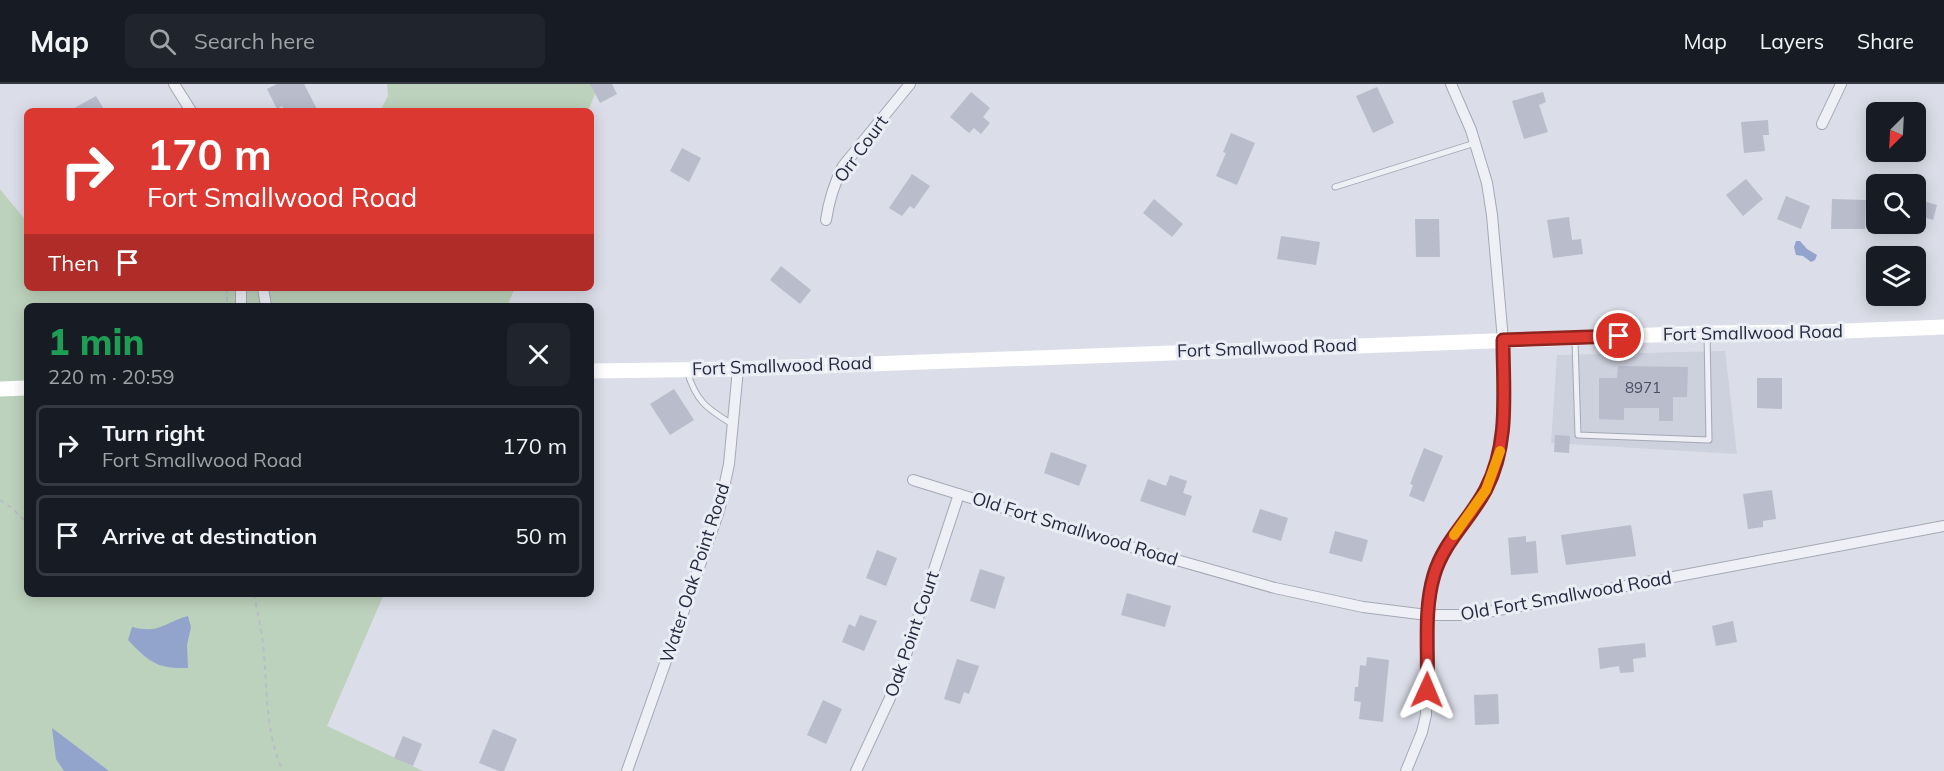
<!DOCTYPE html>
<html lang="en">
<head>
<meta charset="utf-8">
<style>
	:root { --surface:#171b24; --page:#20242c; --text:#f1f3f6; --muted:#9ea1a6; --line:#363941 }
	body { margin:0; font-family:Mulish,sans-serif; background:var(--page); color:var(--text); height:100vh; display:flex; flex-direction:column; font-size:22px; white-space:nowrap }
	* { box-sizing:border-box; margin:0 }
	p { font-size:20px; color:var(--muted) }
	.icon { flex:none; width:33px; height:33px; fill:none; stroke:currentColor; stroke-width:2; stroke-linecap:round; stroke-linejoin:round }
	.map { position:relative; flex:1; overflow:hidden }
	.drawer { position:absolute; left:24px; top:219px; width:570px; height:294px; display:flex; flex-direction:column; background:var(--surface); border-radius:9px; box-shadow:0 3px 15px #0003 }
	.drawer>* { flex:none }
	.top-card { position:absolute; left:24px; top:24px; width:570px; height:183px; border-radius:9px; box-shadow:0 3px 15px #0003; background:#db3832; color:#fff; overflow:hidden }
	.needle { width:39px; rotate:204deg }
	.buttons { position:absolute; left:1866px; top:18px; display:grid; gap:12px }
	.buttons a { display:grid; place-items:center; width:60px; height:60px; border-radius:9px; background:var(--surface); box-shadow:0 3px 15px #0003; font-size:30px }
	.pin { position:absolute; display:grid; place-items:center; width:51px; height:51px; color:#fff; margin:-26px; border:3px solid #fff; border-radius:50%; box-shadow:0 2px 6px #0007 }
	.me { position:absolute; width:66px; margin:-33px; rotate:1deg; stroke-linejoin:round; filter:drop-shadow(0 0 4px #0008) }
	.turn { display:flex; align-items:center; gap:21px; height:126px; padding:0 24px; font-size:27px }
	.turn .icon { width:78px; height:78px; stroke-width:2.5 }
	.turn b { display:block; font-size:42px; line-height:51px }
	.then { display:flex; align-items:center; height:57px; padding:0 24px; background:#0003; gap:12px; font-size:22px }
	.round { display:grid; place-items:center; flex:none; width:63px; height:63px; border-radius:9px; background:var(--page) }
	.head { display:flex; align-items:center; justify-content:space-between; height:102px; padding:0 24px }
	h1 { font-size:36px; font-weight:800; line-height:45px; color:#1e9e55 }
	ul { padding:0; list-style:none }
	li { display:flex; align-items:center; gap:18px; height:81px; margin:0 12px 9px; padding:0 12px; border:3px solid var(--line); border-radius:9px }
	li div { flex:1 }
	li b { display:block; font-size:22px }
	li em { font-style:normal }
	header { display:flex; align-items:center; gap:36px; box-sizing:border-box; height:84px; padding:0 30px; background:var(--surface); border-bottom:2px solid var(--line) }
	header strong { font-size:28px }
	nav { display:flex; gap:33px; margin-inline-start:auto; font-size:21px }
	.search { width:420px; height:54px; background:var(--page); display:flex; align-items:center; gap:15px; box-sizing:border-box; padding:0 21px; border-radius:9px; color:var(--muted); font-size:22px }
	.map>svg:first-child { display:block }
</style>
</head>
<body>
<header>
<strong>Map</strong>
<div class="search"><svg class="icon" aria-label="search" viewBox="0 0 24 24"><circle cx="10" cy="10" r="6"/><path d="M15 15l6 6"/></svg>Search here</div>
<nav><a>Map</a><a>Layers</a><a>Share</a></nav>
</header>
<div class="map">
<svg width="1944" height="687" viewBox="0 0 1944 687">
	<rect width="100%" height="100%" fill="#dbdee8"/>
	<path fill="#cdd0dd" d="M1725 267 1737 370 1551 359 1557 271Z"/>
	<path fill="#bdd2bc" d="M387 0H599L588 27H380L388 12Z
		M0 105 27 138V204H515L507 222H27V510H384L327 642 423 687H0Z"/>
	<path fill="#92a4cc" d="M1796 157H1800L1807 165 1817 171 1815 176 1811 178 1803 172 1796 171 1794 163Z
		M188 532 191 543 187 561 188 584C157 585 149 578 128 556L132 543C160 550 163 539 188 532Z
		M52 644 109 687H64L56 675Z"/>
	<path fill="#b8bccb" d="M277 0H304L318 27H285L282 22 277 25 267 5Z
		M590 0H612L617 10 600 19Z
		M1377 3 1394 39 1373 49 1356 12Z
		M971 8 990 24 983 33 990 39 981 50 974 44 969 49 950 33Z
		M1543 8 1546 18 1539 21 1548 48 1524 55 1512 17Z
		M96 12 105 27H69Z
		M1768 36 1769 51H1763L1765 67 1744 69 1741 38Z
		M1231 49 1255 59 1237 101 1216 92 1226 69 1223 68Z
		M682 64 701 74 689 98 670 87Z
		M912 90 930 102 914 125 910 122 902 132 889 124Z
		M1746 95 1763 115 1743 132 1726 111Z
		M1786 112 1810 122 1801 145 1777 135Z
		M1154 115 1183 140 1172 153 1143 129Z
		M1832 115 1866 116 1865 145H1831Z
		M1916 115 1937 121 1933 136 1916 131Z
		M1569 133 1572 156 1581 155 1583 170 1553 174 1547 136Z
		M1415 135H1439L1440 173H1416Z
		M1281 152 1320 158 1316 181 1277 175Z
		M781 182 811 206 800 220 770 196Z
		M1618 282 1688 283 1687 313H1673V337H1659V324H1624V336L1599 335V294H1617Z
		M1757 294H1782V325L1757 324Z
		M674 305 694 336 670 351 650 320Z
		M1555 351 1570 352 1569 369 1554 368Z
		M1424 364 1443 372 1424 418 1409 412 1413 401 1410 400Z
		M1051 368 1087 381 1079 402 1044 389Z
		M1170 391 1187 397 1183 409 1192 412 1185 432 1140 417 1148 395 1166 402Z
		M1772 406 1776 435 1763 437V443L1748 445 1743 410Z
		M1260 425 1288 434 1281 457 1252 448Z
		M1631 441 1636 472 1566 481 1561 451Z
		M1335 447 1368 456 1362 478 1329 469Z
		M1526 452V458L1536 457 1538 489 1511 491 1508 454Z
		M877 466 897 474 886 502 866 494Z
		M980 485 1005 493 995 525 970 517Z
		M1127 509 1171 522 1165 543 1121 531Z
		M860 531 877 537 864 567 842 558 849 540 855 543Z
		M1733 537 1737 558 1716 562 1712 542Z
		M1645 559 1646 573 1633 575 1634 588 1620 589 1619 582 1600 585 1598 564Z
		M1367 573 1389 576 1383 638 1359 635 1361 618 1354 617 1355 603H1358L1360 581 1366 582Z
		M957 575 979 582 969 610 964 608 960 620 944 615Z
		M1498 610 1499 640 1475 641 1474 611Z
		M823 616 842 625 826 660 807 651Z
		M493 645 517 655 504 687H499L479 679Z
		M403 652 422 660 413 682 394 674Z"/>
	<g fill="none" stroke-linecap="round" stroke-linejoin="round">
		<g stroke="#a4a8b5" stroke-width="7">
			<path id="lane" d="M1335 103 1475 59
				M1575 257 1578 351 1709 356 1707 250
				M687 287C696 317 706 324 732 340"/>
		</g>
		<g stroke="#a4a8b5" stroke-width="12">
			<path id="street" d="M174 0 191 27
				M1822 40 1841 0
				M826 136C829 116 834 100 843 82L910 0
				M263 204 266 222
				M241 222V204
				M913 396 1117 459 1275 504 1363 523 1427 531H1472L1944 442
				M627 687 719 427 729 380 738 285
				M856 687 896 601 959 410
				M1406 687 1422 648 1426 631 1427 531 1434 492 1446 462 1486 406 1499 373 1502 355 1503 256 1492 131 1487 99 1471 46 1451 0"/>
		</g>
		<path stroke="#b9bcc6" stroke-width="2" stroke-dasharray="4.5 4.5" stroke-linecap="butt" d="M227 204V222
			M0 416 12 424 27 439
			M254 510C257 527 261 543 263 560 268 604 264 646 283 687"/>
		<use href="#lane" stroke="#eef0f6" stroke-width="5"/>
		<use href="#street" stroke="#eef0f6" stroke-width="10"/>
		<path stroke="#fff" stroke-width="15" d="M591 287 738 285 1707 249 1820 248 1944 243
			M0 305 27 304"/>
	</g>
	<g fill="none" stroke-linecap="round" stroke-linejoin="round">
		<g stroke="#8e2420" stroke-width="15">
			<path id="route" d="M1427 606C1429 568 1423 528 1434 491 1444 457 1470 436 1486 405 1510 359 1503 306 1503 256L1619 252"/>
		</g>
		<use href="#route" stroke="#db3832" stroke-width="10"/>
		<path stroke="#f59e0b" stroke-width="10" d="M1454 451 1486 406 1500 367"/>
	</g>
	<g text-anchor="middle" stroke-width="6" stroke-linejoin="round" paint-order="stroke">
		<g font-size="15" fill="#494e62">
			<text x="1643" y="309">8971</text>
		</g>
		<g font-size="18" fill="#24293f" stroke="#ebedf5">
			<text transform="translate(861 65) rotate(-54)" y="6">Orr Court</text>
			<text transform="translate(1753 249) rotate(-1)" y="6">Fort Smallwood Road</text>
			<text transform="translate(1267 264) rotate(-2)" y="6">Fort Smallwood Road</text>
			<text transform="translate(782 282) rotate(-2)" y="6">Fort Smallwood Road</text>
			<text transform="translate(1075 445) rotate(17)" y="6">Old Fort Smallwood Road</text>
			<text transform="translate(695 489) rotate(-72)" y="6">Water Oak Point Road</text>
			<text transform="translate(1566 512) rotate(-10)" y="6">Old Fort Smallwood Road</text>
			<text transform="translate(912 550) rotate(-71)" y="6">Oak Point Court</text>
		</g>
	</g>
</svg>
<div class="buttons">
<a><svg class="needle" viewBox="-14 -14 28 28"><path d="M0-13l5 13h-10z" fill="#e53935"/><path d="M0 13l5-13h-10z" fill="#9ea1a6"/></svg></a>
<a><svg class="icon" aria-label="search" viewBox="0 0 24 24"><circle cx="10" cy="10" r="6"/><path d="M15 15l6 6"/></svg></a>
<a><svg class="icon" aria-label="layers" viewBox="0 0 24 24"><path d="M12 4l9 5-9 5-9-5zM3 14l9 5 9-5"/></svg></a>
</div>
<div class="pin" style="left:1619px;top:252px;background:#d93025"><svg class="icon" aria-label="arrive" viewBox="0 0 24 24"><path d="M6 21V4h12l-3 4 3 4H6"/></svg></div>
<svg class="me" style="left:1427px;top:606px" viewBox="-20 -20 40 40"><path d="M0-17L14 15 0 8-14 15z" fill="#db3832" stroke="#fff" stroke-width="4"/></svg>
<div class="top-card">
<div class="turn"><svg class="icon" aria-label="right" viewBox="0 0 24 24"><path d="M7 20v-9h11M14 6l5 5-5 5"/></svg><div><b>170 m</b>Fort Smallwood Road</div></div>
<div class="then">Then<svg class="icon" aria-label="arrive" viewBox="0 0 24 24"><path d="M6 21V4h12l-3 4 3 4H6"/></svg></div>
</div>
<section class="drawer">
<div class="head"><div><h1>1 min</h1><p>220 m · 20:59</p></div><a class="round"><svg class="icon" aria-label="close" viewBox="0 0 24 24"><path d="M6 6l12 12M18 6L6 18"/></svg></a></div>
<ul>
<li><svg class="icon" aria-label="right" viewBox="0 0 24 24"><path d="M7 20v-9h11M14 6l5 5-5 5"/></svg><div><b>Turn right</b><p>Fort Smallwood Road</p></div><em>170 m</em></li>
<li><svg class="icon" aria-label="arrive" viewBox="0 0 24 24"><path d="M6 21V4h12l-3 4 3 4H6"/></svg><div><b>Arrive at destination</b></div><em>50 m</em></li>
</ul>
</section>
</div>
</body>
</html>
